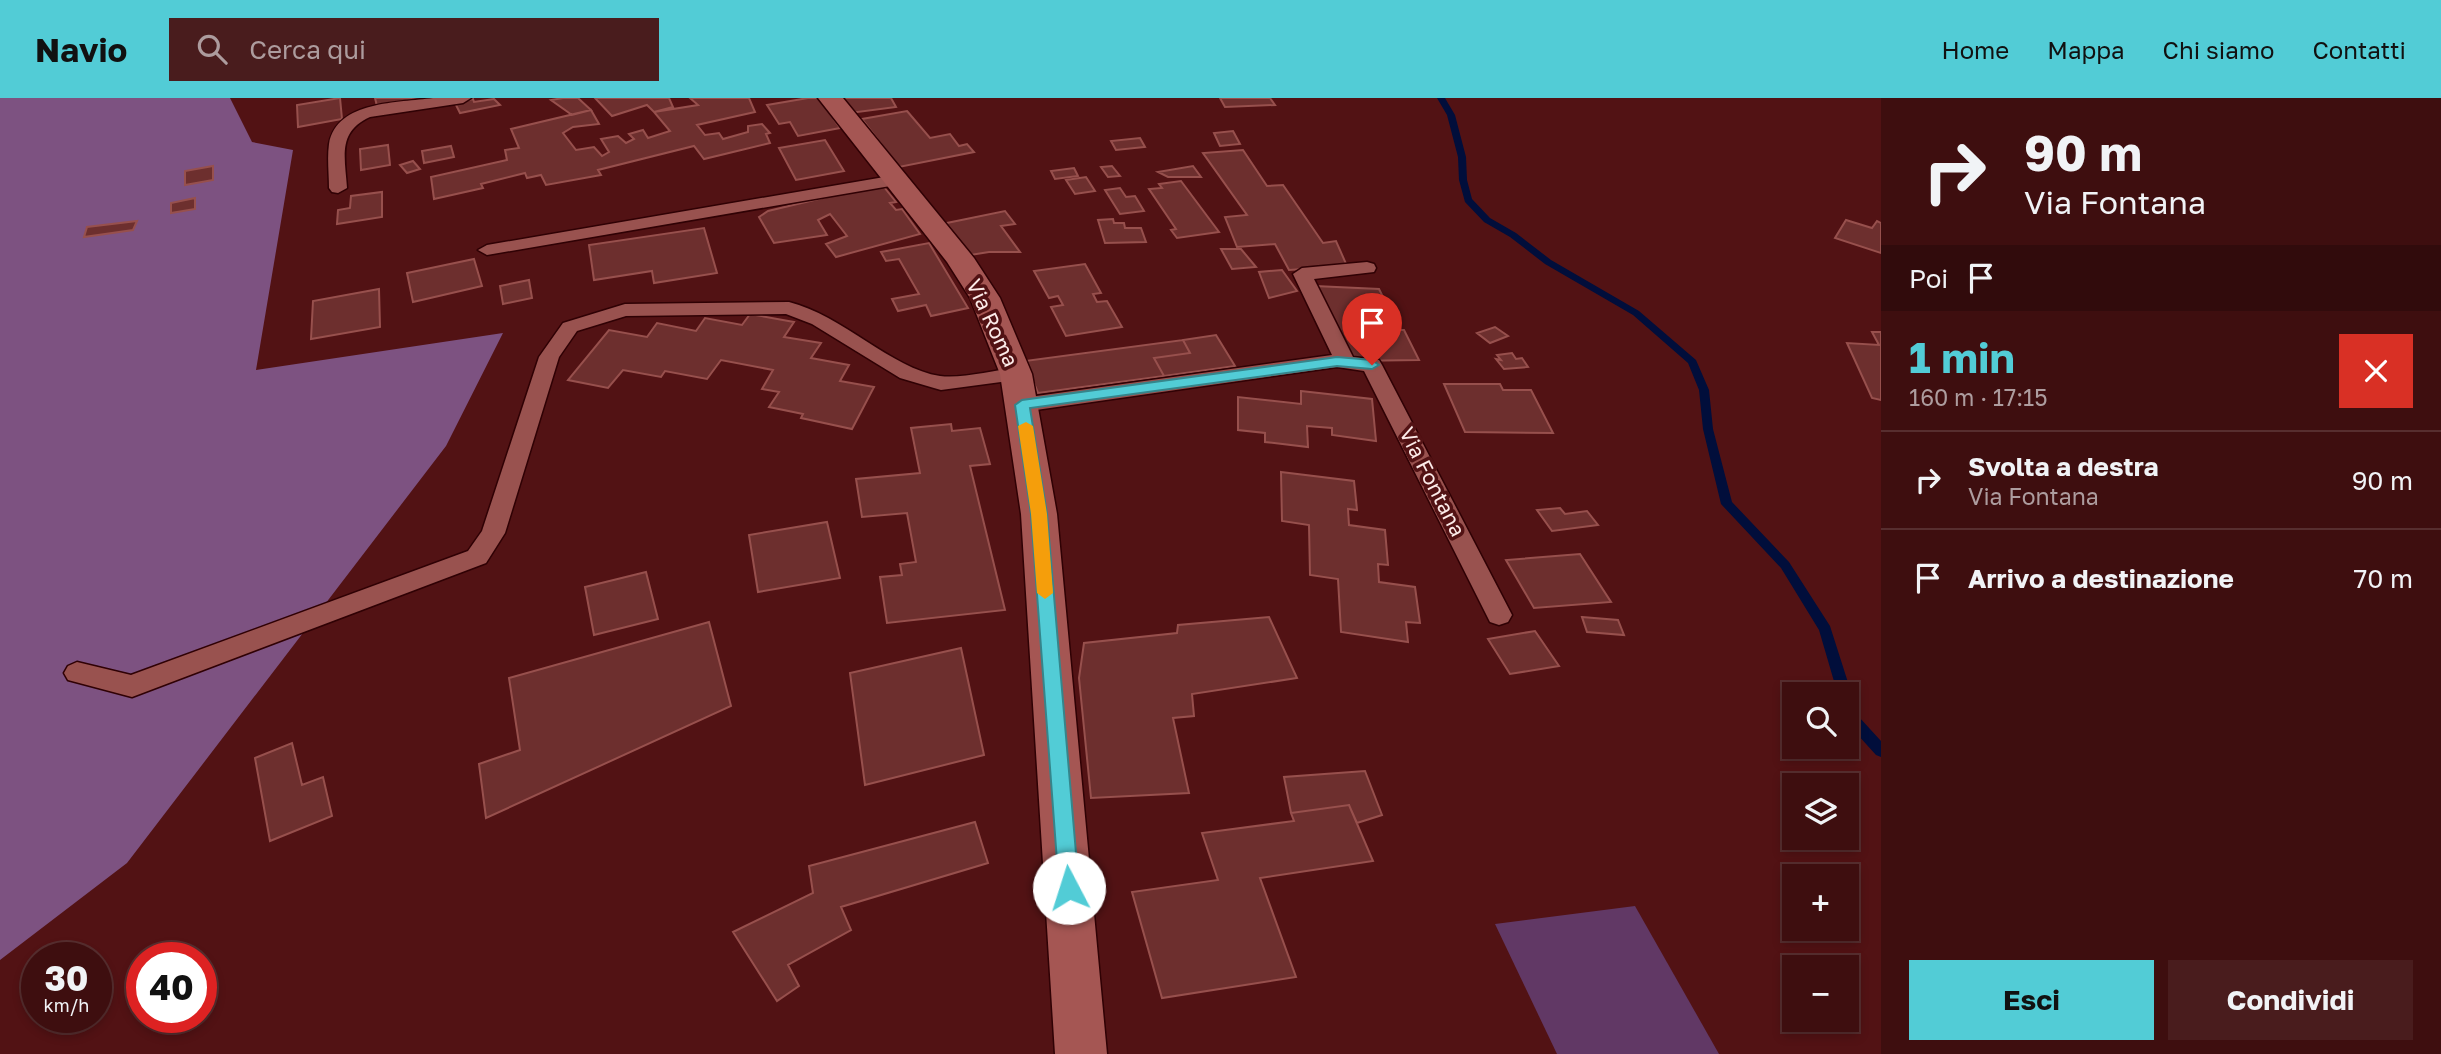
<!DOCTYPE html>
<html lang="it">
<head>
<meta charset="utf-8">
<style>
	:root { --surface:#3e0e0f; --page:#491c1d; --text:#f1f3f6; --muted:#ad9c9e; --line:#572e2f; --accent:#52ccd6 }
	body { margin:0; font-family:"Golos Text",sans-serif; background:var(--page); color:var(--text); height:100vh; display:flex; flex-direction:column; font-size:26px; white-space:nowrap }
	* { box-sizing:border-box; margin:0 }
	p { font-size:23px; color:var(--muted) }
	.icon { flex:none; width:38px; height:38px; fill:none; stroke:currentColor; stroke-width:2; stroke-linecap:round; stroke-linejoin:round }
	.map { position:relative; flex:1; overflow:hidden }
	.details { display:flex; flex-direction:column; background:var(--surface); width:560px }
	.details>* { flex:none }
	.top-card { background:#3e0e0f; color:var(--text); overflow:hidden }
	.fabs { position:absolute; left:1782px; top:584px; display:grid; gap:14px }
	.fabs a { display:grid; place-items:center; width:77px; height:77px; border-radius:0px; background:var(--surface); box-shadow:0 4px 10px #0003,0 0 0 2px var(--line); font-size:35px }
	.speed { position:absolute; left:21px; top:844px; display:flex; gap:14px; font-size:35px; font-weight:700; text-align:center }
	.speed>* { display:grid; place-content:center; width:91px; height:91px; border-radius:50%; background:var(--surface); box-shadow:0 4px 10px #0003,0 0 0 2px var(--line); line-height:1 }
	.speed small { font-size:18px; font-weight:400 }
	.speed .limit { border:10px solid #d22; background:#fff; color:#111 }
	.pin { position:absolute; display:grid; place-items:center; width:60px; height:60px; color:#fff; margin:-72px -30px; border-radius:50% 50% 50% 0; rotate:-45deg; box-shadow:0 0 7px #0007 }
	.pin .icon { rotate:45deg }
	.me { position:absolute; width:77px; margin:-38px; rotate:355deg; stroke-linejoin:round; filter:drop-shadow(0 0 5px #0008) }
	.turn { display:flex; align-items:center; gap:24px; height:147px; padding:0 28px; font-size:32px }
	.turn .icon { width:91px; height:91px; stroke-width:2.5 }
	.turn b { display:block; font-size:49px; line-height:60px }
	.then { display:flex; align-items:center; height:66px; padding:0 28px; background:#0003; gap:14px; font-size:26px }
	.round { display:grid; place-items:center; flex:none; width:74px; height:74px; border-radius:0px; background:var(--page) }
	.headline { display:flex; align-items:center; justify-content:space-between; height:119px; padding:0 28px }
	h1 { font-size:42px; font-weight:700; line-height:52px; color:var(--accent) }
	.primary-button { display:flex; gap:14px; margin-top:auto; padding:14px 28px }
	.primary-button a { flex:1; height:80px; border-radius:0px; background:var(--accent); color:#111; font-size:28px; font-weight:700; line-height:80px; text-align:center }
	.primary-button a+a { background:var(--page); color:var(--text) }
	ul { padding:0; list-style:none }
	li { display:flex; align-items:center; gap:21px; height:98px; padding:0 28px; border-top:2px solid var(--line) }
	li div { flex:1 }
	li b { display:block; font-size:26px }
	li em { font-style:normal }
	header { display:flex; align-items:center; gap:42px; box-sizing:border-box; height:98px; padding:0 35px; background:var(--accent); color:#111 }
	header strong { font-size:33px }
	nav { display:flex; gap:38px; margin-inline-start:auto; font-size:24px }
	.search { width:490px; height:63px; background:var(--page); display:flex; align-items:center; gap:18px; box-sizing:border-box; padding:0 24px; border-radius:0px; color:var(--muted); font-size:26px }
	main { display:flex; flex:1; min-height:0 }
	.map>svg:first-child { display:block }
</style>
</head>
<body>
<header>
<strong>Navio</strong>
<div class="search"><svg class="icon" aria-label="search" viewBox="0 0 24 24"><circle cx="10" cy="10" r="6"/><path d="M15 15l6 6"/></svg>Cerca qui</div>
<nav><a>Home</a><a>Mappa</a><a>Chi siamo</a><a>Contatti</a></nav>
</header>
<main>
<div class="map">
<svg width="1881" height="956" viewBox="0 0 1881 956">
	<rect width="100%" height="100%" fill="#521214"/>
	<path fill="#613865" d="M1635 808 1719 956H1557L1495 826Z"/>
	<path fill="#7d5281" d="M0 0H230L252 44 293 52 256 272 503 235 446 348 127 765 0 862Z"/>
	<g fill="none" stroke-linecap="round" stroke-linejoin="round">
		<path fill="#010e3b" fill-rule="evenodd" d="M1437 0H1445L1455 17 1466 59 1467 82 1472 101 1490 120 1516 135 1551 162 1639 213 1696 262 1709 292 1713 331 1732 404 1789 464 1830 528 1859 619 1881 643V659L1876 657 1848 626 1846 622V597H1838L1819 532 1781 470 1721 406 1703 331 1699 292 1688 265 1633 217 1545 166 1510 139 1484 124 1465 104 1459 82 1458 59 1447 17Z"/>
	</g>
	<path fill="#6d2f2e" stroke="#97504d" stroke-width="2" d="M340 0 342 21 298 29 297 7Z
		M375 0H422L377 8Z
		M563 0H578L591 12 572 17 551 2Z
		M595 0H669L673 9 654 14 647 7 612 18Z
		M690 0H749L755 14 697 27 705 37 719 35 723 41 748 34V28L762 26 770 35 766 36 770 45 704 61 694 48 598 72 601 77 546 87 541 77 527 80 525 75 481 86 483 90 434 101 431 79 507 62 505 52 519 50 511 31 591 12 599 26 573 29 563 35 576 52 594 49 602 58 609 54 601 41 618 38 626 45 634 41 629 36 643 32 648 40 670 33 654 14 698 7Z
		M808 0H819L840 30 798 38 790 24 779 26 767 7Z
		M841 0H891L896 9 850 15Z
		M1220 0H1270L1275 7 1225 9Z
		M473 1 474 4 494 1 500 7 460 15 455 5Z
		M907 13 930 40 950 36 959 48 967 46 974 54 899 69 862 21Z
		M1233 33 1240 46 1220 48 1214 35Z
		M1140 40 1145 49 1116 52 1111 43Z
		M825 42 844 73 796 82 779 50Z
		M388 47 390 67 361 72 360 51Z
		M451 48 454 59 424 65 422 53Z
		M1243 52 1267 88 1283 87 1323 145 1336 143 1347 168 1289 172 1275 146 1237 149 1225 119 1247 117 1203 55Z
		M413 63 420 71 407 75 400 67Z
		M213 68V82L185 87V73Z
		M1112 68 1120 78 1108 79 1101 69Z
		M1193 68 1201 79H1168L1158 74Z
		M1074 70 1078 78 1055 81 1051 73Z
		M1086 79 1095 93 1075 96 1066 82Z
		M1181 83 1219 134 1177 140 1171 132 1176 131 1149 91 1162 90 1159 86Z
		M884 89 896 104 890 105 896 112 902 111 920 136 836 159 826 146 847 138 830 116 818 122 827 137 774 145 759 119 768 113 852 93Z
		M1120 90 1126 99 1135 98 1144 113 1120 116 1105 92Z
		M382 94V119L337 126 338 112 350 110 351 98Z
		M195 100V111L171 115V105Z
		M1005 113 1015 126 1001 128 1020 154H989L964 158 942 126Z
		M1113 121 1114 125H1124L1125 130H1141L1146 144 1105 145 1098 122Z
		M1846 122 1872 130 1877 123 1881 125V155L1835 140Z
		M137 123 133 132 84 139 87 129Z
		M704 130 717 175 654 185 652 173 594 182 589 147Z
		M929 145 968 210 931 218 926 207 898 213 892 201 919 196 899 161 886 163 881 154Z
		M1221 151H1241L1256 169 1232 171Z
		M474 161 482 188 413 204 407 175Z
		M1085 166 1101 195 1093 196 1097 204 1107 203 1122 229 1066 238 1051 209 1063 207 1058 198 1049 200 1034 173Z
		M1282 172 1297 193 1269 200 1259 174Z
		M529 182 532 200 503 206 500 188Z
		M1315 188 1379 191 1395 223H1384L1388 232H1404L1419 262 1348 263Z
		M379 191 380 229 311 241 313 203Z
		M750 216 794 224 784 239 821 245 811 260 849 267 840 283 874 289 852 331 801 320 803 316 769 309 779 294 762 291 773 272 721 262 707 281 665 273 661 279 623 272 608 290 568 282 609 232 647 239 657 225 696 233 705 220 742 227Z
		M1495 229 1508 238 1490 245 1477 235Z
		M1872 234H1881V302L1872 300 1847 245 1879 247Z
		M1216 237 1235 268 1164 278 1154 260 1190 255 1183 242Z
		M1183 242 1190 255 1154 260 1164 278 1038 295 1025 263Z
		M1512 255 1516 261 1522 260 1528 269 1504 271 1496 261 1501 262 1497 257Z
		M1444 286H1500L1503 292H1531L1553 335 1465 334Z
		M1301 293 1372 301 1376 343 1332 337V330L1307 328 1308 349 1265 344V335L1238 332V299L1301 306Z
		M951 326 952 333 980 330 990 366 970 368 1005 512 887 525 880 479 902 477 900 466 916 464 907 415 862 419 856 381 920 375 911 330Z
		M1281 374 1354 383 1357 412 1348 411 1349 427 1385 432 1388 467 1378 466 1379 484 1415 489 1420 525 1406 524 1408 544 1341 534 1338 481 1310 477 1309 427 1282 423Z
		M1560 410 1565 416 1587 413 1598 427 1552 433 1537 412Z
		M827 424 840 480 758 494 749 437Z
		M1580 456 1611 504 1534 510 1506 462Z
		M646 474 658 521 594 537 585 489Z
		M1269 519 1297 580 1192 596 1194 618 1173 620 1189 695 1091 700 1079 580 1084 545 1177 535 1178 527Z
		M1582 519 1618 522 1624 537 1587 534Z
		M709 524 731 608 486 720 479 666 520 652 509 580Z
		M1535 533 1559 568 1510 576 1488 541Z
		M961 550 984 657 865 687 850 575Z
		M292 645 302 687 323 679 332 718 270 743 255 660Z
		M1365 673 1382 717 1357 725 1349 707 1291 715 1284 679Z
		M1349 707 1373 763 1260 780 1296 879 1162 900 1132 794 1218 782 1202 735 1294 723 1291 715Z
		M975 724 988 765 841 809 851 832 788 867 799 888 777 903 733 834 813 795 809 768Z"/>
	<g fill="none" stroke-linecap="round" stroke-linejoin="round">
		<g stroke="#2f0104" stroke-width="3">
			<path id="lane" d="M433 0H471L463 5 370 19C337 34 345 59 347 90L338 95 332 94 329 90C329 76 327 60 329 46 337 2 399 5 433 0Z
				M896 77 902 78 904 82 902 86 487 157 478 152 487 147Z
				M1367 164 1374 166 1376 170 1374 174 1314 181 1353 259 1379 262 1382 267 1512 517 1508 524 1499 527 1490 524 1364 273 1337 269 1022 314 1014 312 1011 307 1014 302 1022 300 1332 257 1293 176 1302 170Z
				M789 204C842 217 892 271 940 278 961 281 994 272 1016 270L1023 271 1026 276 1023 281 1016 282 941 292 934 290 900 280 812 226 786 216 626 218 577 233 559 259 505 435 486 465 132 599 68 582 64 575 68 568 77 564 131 577 468 453 482 433 539 259 563 225 625 206Z"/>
		</g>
		<g stroke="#2f0104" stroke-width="3">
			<path id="secondary" d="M818 0H843L974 160 1000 200 1032 276 1057 416 1107 956H1055L1021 416 1000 276 970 200 947 164Z"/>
		</g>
		<use href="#lane" fill="#99524f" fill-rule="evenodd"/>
		<use href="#secondary" fill="#a55653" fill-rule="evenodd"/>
	</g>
	<path fill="#52ccd6" stroke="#35858b" stroke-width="2" d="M1337 259 1372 262 1379 267 1372 271 1337 268 1030 310 1047 416 1079 790 1076 796 1069 799 1062 796 1059 790 1031 416 1015 307 1022 302Z"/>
	<path fill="#f59e0b" d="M1026 324 1033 328 1047 416 1053 495 1045 501 1037 495 1031 416 1018 328Z"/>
	<g text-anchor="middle" stroke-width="7" stroke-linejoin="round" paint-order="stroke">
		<g font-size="21" fill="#fcebe9" stroke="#521214">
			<text transform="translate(992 225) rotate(65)" y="7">Via Roma</text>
			<text transform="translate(1432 384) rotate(63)" y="7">Via Fontana</text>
		</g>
	</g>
</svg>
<div class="fabs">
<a><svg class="icon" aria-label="search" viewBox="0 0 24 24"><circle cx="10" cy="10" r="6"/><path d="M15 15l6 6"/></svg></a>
<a><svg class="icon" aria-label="layers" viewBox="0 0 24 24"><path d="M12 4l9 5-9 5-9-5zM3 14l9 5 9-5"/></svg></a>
<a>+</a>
<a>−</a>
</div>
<div class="speed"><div>30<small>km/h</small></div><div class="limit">40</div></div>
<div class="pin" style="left:1372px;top:267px;background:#d93025"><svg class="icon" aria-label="arrive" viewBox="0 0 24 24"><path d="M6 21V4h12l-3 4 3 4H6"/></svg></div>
<svg class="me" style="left:1069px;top:790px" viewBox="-20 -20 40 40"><circle r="19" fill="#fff"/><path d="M0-13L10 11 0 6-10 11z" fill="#52ccd6"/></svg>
</div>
<section class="details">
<div class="top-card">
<div class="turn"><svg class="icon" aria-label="right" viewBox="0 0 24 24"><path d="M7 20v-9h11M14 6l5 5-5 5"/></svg><div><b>90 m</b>Via Fontana</div></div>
<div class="then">Poi<svg class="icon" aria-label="arrive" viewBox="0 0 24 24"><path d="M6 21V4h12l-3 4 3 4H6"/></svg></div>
</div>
<div class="headline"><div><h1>1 min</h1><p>160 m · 17:15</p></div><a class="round" style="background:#d93025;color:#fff"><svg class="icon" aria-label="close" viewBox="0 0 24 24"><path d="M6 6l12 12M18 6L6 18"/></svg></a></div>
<ul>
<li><svg class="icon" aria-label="right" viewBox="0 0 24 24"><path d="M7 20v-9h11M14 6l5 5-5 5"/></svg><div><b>Svolta a destra</b><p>Via Fontana</p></div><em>90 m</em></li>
<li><svg class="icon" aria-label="arrive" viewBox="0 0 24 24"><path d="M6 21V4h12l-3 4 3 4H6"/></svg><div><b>Arrivo a destinazione</b></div><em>70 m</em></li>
</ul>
<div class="primary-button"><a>Esci</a><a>Condividi</a></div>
</section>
</main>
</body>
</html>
